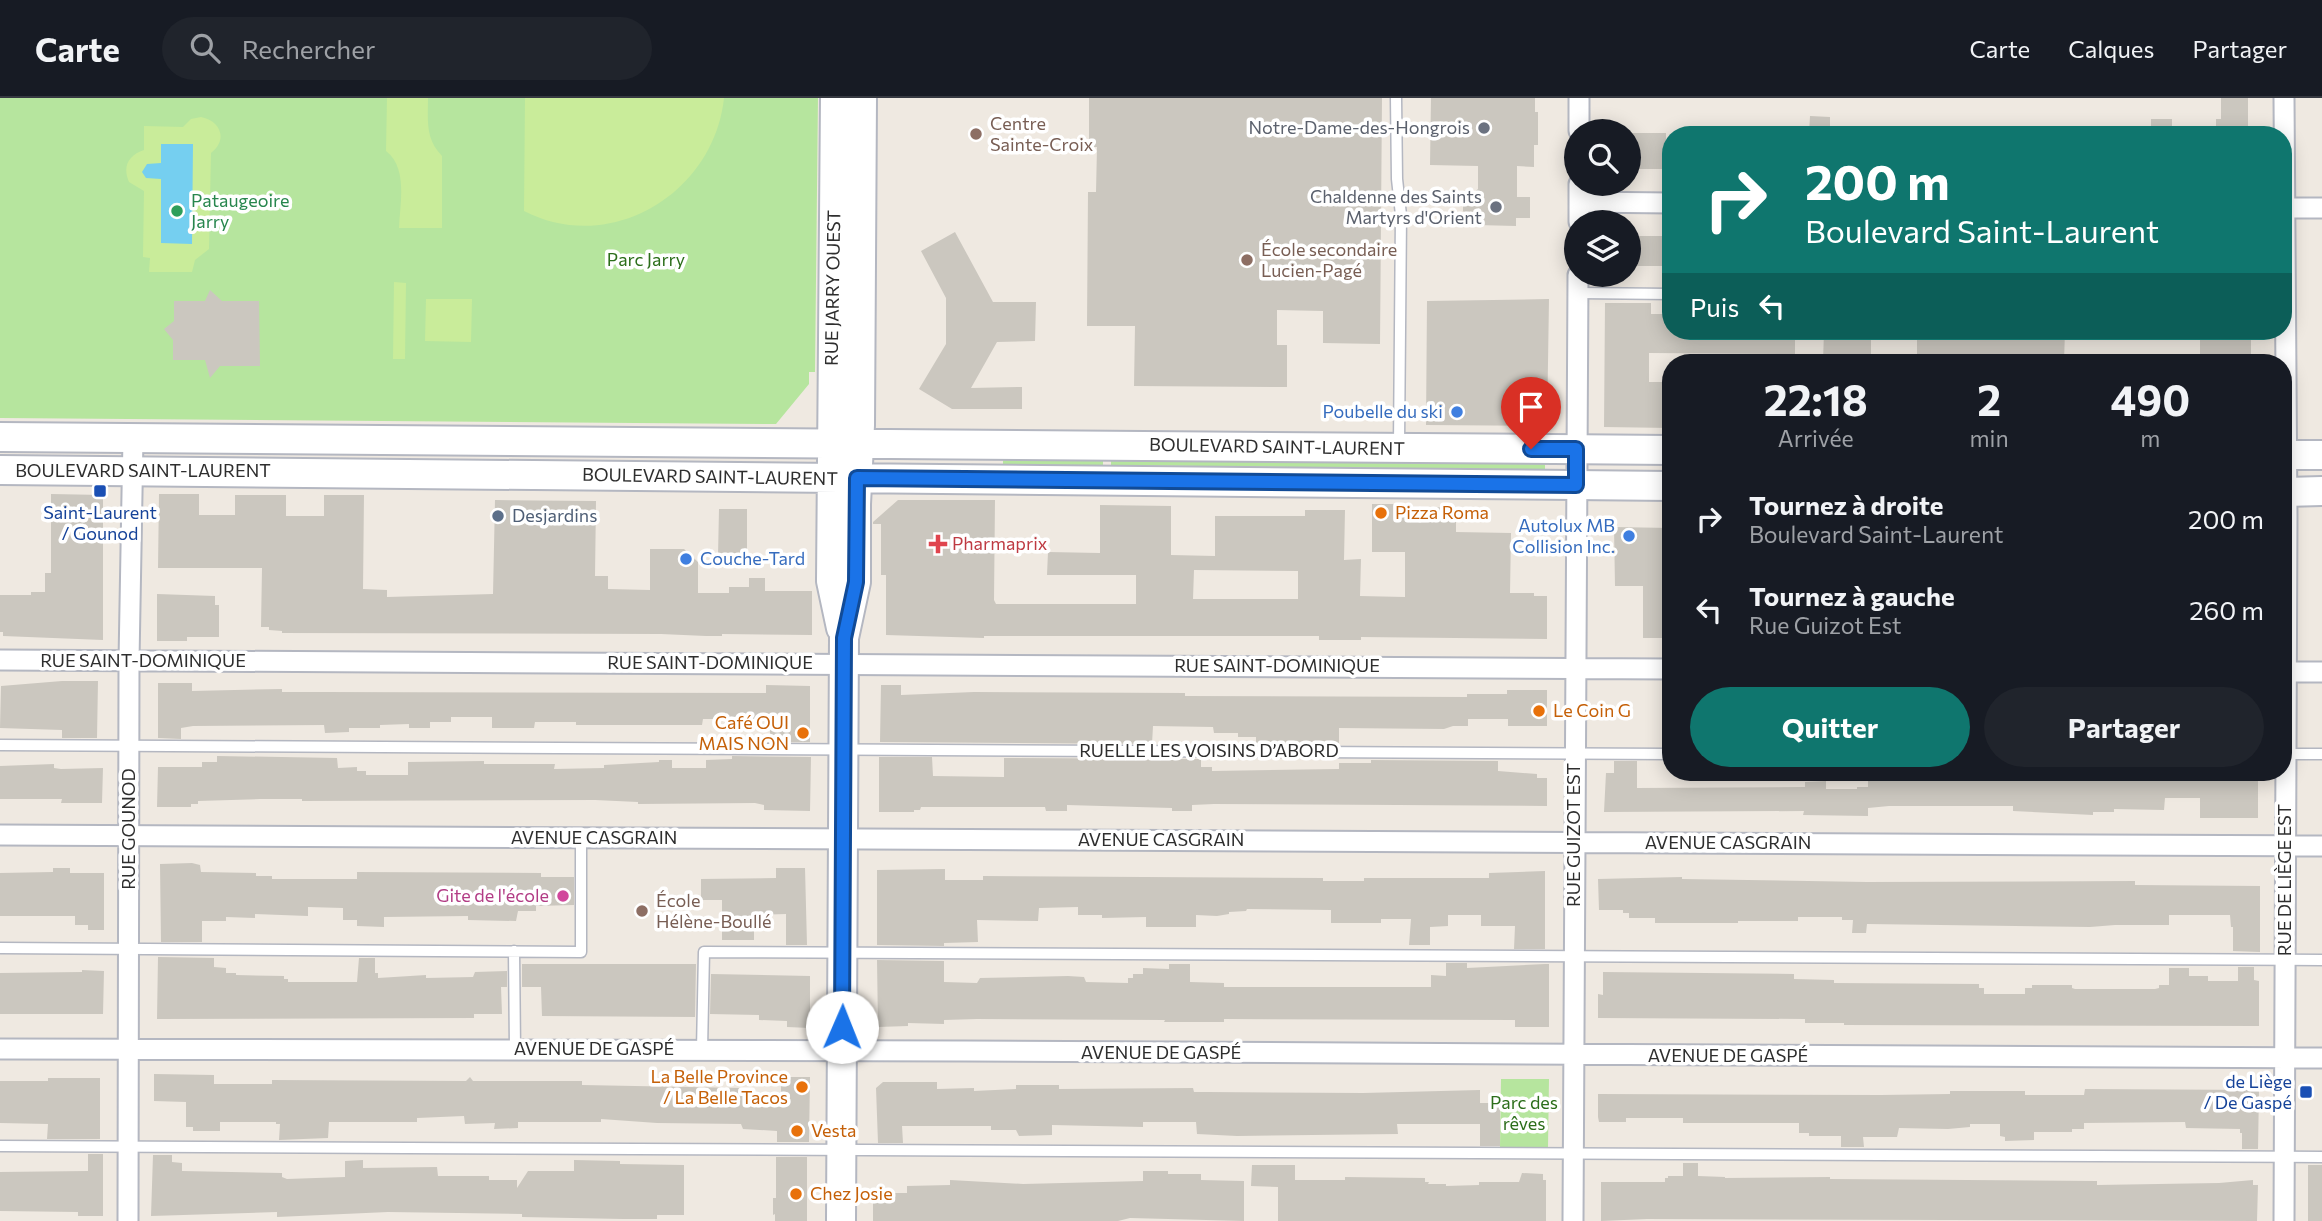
<!DOCTYPE html>
<html lang="fr">
<head>
<meta charset="utf-8">
<style>
	:root { --surface:#171b24; --page:#20242c; --text:#f1f3f6; --muted:#9ea1a6; --line:#363941; --accent:#0f766e }
	body { margin:0; font-family:Commissioner,sans-serif; background:var(--page); color:var(--text); height:100vh; display:flex; flex-direction:column; font-size:26px; white-space:nowrap }
	* { box-sizing:border-box; margin:0 }
	p { font-size:23px; color:var(--muted) }
	.icon { flex:none; width:38px; height:38px; fill:none; stroke:currentColor; stroke-width:2; stroke-linecap:round; stroke-linejoin:round }
	.map { position:relative; flex:1; overflow:hidden }
	.sheet { position:absolute; left:1662px; top:256px; width:630px; height:427px; display:flex; flex-direction:column; background:var(--surface); border-radius:28px; box-shadow:0 4px 18px #0003 }
	.sheet>* { flex:none }
	.top-card { position:absolute; left:1662px; top:28px; width:630px; height:214px; border-radius:28px; box-shadow:0 4px 18px #0003; background:#0f766e; color:#fff; overflow:hidden }
	.tools { position:absolute; left:1564px; top:21px; display:grid; gap:14px }
	.tools a { display:grid; place-items:center; width:77px; height:77px; border-radius:50%; background:var(--surface); box-shadow:0 4px 18px #0003; font-size:35px }
	.pin { position:absolute; display:grid; place-items:center; width:60px; height:60px; color:#fff; margin:-72px -30px; border-radius:50% 50% 50% 0; rotate:-45deg; box-shadow:0 0 7px #0007 }
	.pin .icon { rotate:45deg }
	.me { position:absolute; width:77px; margin:-38px; rotate:1deg; stroke-linejoin:round; filter:drop-shadow(0 0 5px #0008) }
	.turn { display:flex; align-items:center; gap:24px; height:147px; padding:0 28px; font-size:32px }
	.turn .icon { width:91px; height:91px; stroke-width:2.5 }
	.turn b { display:block; font-size:49px; line-height:60px }
	.then { display:flex; align-items:center; height:66px; padding:0 28px; background:#0003; gap:14px; font-size:26px }
	.eta { display:flex; justify-content:space-evenly; align-items:center; height:119px; text-align:center }
	.eta b { font-size:42px; font-weight:700; line-height:49px }
	.primary-button { display:flex; gap:14px; margin-top:auto; padding:14px 28px }
	.primary-button a { flex:1; height:80px; border-radius:42px; background:var(--accent); color:#fff; font-size:28px; font-weight:700; line-height:80px; text-align:center }
	.primary-button a+a { background:var(--page); color:var(--text) }
	ul { padding:0; list-style:none }
	li { display:flex; align-items:center; gap:21px; height:91px; padding:0 28px }
	li div { flex:1 }
	li b { display:block; font-size:26px }
	li em { font-style:normal }
	header { display:flex; align-items:center; gap:42px; box-sizing:border-box; height:98px; padding:0 35px; background:var(--surface); border-bottom:2px solid var(--line) }
	header strong { font-size:33px }
	nav { display:flex; gap:38px; margin-inline-start:auto; font-size:24px }
	.search { width:490px; height:63px; background:var(--page); display:flex; align-items:center; gap:18px; box-sizing:border-box; padding:0 24px; border-radius:38px; color:var(--muted); font-size:26px }
	.map>svg:first-child { display:block }
</style>
</head>
<body>
<header>
<strong>Carte</strong>
<div class="search"><svg class="icon" aria-label="search" viewBox="0 0 24 24"><circle cx="10" cy="10" r="6"/><path d="M15 15l6 6"/></svg>Rechercher</div>
<nav><a>Carte</a><a>Calques</a><a>Partager</a></nav>
</header>
<div class="map">
<svg width="2322" height="1123" viewBox="0 0 2322 1123">
	<rect width="100%" height="100%" fill="#efe9e1"/>
	<path fill="#b6e59e" d="M0 0H818L815 274H809V286L776 326 0 320Z
		M1003 362H1103V367H1003Z
		M1111 362 1545 366V372L1111 367Z
		M1501 981H1549L1548 1049H1500Z"/>
	<path fill="#c9ec9a" d="M387 0H428C428 22 425 41 442 58V130H399C400 105 408 70 386 53Z
		M525 0H724C714 95 611 158 524 113Z
		M201 19C221 23 228 42 211 55L209 151 195 162 192 174H149L150 160 143 159 144 93 129 84C122 68 129 57 144 52V28L183 29 191 21Z
		M394 184 406 185 405 261H393Z
		M426 201H472L471 244 425 243Z"/>
	<path fill="#75cff0" d="M161 46H193L192 146 161 145V81L146 80 142 74 147 66 161 65Z"/>
	<path fill="#cbc7bf" fill-rule="evenodd" d="M1089 0H1382L1380 246 1323 245V213L1277 212V247H1287V289L1134 288 1135 228H1087L1088 94H1096L1097 49H1089Z
		M1431 0H1535V14H1538V47H1534V69L1517 68V99H1530V120H1516V128L1477 127 1478 118H1469L1463 113V104L1478 91V68L1430 67Z
		M2221 0H2248V37H2216V21H2221Z
		M1810 18 1830 19V37L1809 36Z
		M2151 21H2172V37H2151Z
		M1629 35H1666V71H1629Z
		M955 134 993 204H1036L1035 243 997 244 971 290 1022 289V311H952L919 291 946 246V200L921 153Z
		M1629 138H1664V168H1629Z
		M210 192 222 203H259L260 268H220L210 280 205 262H173V242L164 231 174 223V203H205Z
		M1549 201 1547 328 1426 327 1427 203Z
		M1605 205H1651V216H1671V233H1795V256L1649 255V284H1671V330L1604 329Z
		M1824 233H1871V264H1823Z
		M1917 233H2065L2064 264H1917Z
		M2207 233H2251V264H2200V241H2207Z
		M51 396 103 397V542L3 538V534H0V497H31V494H45V475H51Z
		M159 396H199V417H235V397H286V418H324V397H364L363 491 387 492V499L493 496 495 402 596 403 595 478H608V491L650 492V451H684L698 464V495H729V489H749V480H765V493H812V537L722 536V538H706L661 536 282 535V533L269 532V529H261L262 470H158Z
		M898 402H995L994 502 996 506H1136V477H1047L1048 454 1100 455V407L1171 408V457L1215 458V418H1305V412H1345L1344 462 1361 461 1360 498 1405 499V454H1372V406H1406V410L1456 409V434L1511 435 1510 495H1534V498H1547V541L1361 539V542H1319V538H984V540L886 537V477H881V426H873V424ZM1194 472 1298 473V501H1193Z
		M719 411H747V458H718Z
		M1614 429 1671 430V540H1643V488H1615Z
		M157 496 215 498V507H219V539H187V543H157Z
		M62 583H98L97 640H62V632L0 630 1 588Z
		M158 585H192V593L282 591V594H323L766 595V587L810 588V644H770V621H703L702 627H576V624H535L534 630H492V619H451V624H430V630H409V626L380 627V630H349V634L325 635 324 627 193 628 181 630V641L158 640Z
		M881 587H901V597L974 594 1185 595V598L1467 599V596H1507V592H1547V628H1508V621H1468V628H1453L1444 631 1339 630V647L1256 645V639H1238V635H1214L1213 629 1153 628 1152 646 880 644Z
		M217 658 337 660 338 670 357 669V673H366V677H408V664L484 663V666H555L554 671 604 670V667L659 664V662H672V670H706V662L732 661V658L811 659 810 713 764 712V707L755 705 638 706V704L595 702 302 703V701H260L198 703V706H191V709H157L158 669H202V664H217Z
		M879 659H932L933 678 1004 679V660L1201 661V669H1212V673L1339 671V665H1371V662L1498 663V673L1537 676V680H1547V708L1214 706 1192 707V713H1172V710L1067 707V713H1046L1045 709H921L920 712H914V714H879Z
		M1614 663H1637V690L1805 689V684L1826 683V691H1857V689H1868V675H1889V679H2018V677H2044V674H2258V720H2200V700H2165L2164 712 2114 711V714H2093V717L2013 713V708H1889L1868 710V718L1803 717 1804 713 1604 714 1606 675H1614Z
		M54 666V670L61 671 103 670 102 705H61L62 701H0V668Z
		M192 765 200 767 201 774 256 775V778H272V781H357V774L541 775V779H574V807L536 808V813H518L516 823 468 822V818L384 819V829L357 828V822H343V810L308 809V818L255 816V820L226 819V823H202V844H161L160 766Z
		M53 770H70V775H104V832H88V827H75V818H0V775L53 774Z
		M776 770H805L807 847H786V816L754 817V842H722V802H701V781L776 780Z
		M945 771V782H983V778L1323 780V783H1364V780H1489V775L1545 773V851H1514L1515 828H1481V817H1448V828L1430 829V847H1409L1411 821H1381V825H1331V812L1247 811 1246 813 1229 814V816L1217 818 1196 817V829H1146V819L1102 820V817H1078V809L1039 810 1038 823 977 822 978 844 944 845V848L877 847V772Z
		M1682 779V781L1867 784 2135 783V787L2260 788V854L2233 853V829H2231L2230 817H2169V827H2115L2090 829 1867 826 1866 835H1852L1853 822H1842V819H1798V823H1738V825H1655V820H1629V815H1623V812H1599L1598 781Z
		M158 859 214 860V869L226 870V875H236V877L284 878V881H288V884H357L359 860H375V875H378V880L426 877V880L473 879 475 874 507 873V889H501L502 916H474V920L157 921Z
		M877 862 944 863V884L977 885 980 880 1068 878 1084 879 1086 884 1128 885V880H1133V876H1143V870L1169 871V866H1190V884L1224 885V889H1431V877L1446 878V865H1467V870L1545 866H1549V929H1515V922L1224 921V924H1164L1165 922 977 921 944 922V926L908 925V928L878 929Z
		M522 866H696L695 919 542 918 541 889H522Z
		M2238 869H2254V882L2259 883V928L1844 927V925H1805V921L1598 920V896L1603 897V874L1794 876V881L1834 882V885L1979 886V890H1984V896H2025V890H2032V887H2072V890L2075 891H2155L2159 890V887H2169V870H2189V878H2208V883H2238Z
		M82 872 104 873 103 916H0V875L82 874Z
		M711 876 810 878V930L787 929V923L759 922V917L710 916Z
		M154 976 214 977V986H272V982L466 983 470 979 473 983H582V987L741 990V995H781V979H810L809 1044H777V1033L743 1031 741 1026 657 1025 601 1021V1024H518V1030L494 1031 495 1025 465 1026 464 1018 417 1020V1024H329L328 1040 279 1042 280 1026H276V1024H220V1033H193V1029H186V1004L154 1003Z
		M48 980H100V1041H47L48 1026 0 1025V983H48Z
		M883 984H937V991L974 990V993L1016 991V987H1059V991L1193 990 1194 994H1208L1363 995 1480 992V1005H1500V1048H1480V1026H1397L1398 1036 1237 1038 1197 1036 1196 1024H1143V1029L1052 1027V1037L1019 1038 1016 1032H991V1028H902L903 1045H878L876 990Z
		M2085 991 2259 992 2258 1051H2242V1035H2240V1031L2186 1030 2185 1024 2084 1025V1031H2072V1034H2034V1042L2005 1043V1039L2000 1038V1026H1970V1029L1948 1031 1899 1030 1897 1039H1863L1864 1049H1841V1038H1809V1035H1799V1025H1683V1020H1626V1024H1599L1598 1019V996L1881 997 1950 996V993H2025V997H2084Z
		M88 1056H103V1118H78V1114L0 1113V1074L88 1073Z
		M153 1057H172V1064L182 1065V1073L282 1075V1079L287 1081 345 1079V1063L363 1062V1070L437 1069 438 1078H489V1082H517V1090L528 1073H574V1062L620 1063V1066L684 1067V1117H657V1121H623L522 1119V1116L388 1114 277 1119V1114L151 1118Z
		M776 1059H807V1123H775V1116L773 1117V1100H776Z
		M1683 1065H1698V1078L1725 1079V1080L1830 1079V1081L2097 1083V1087L2219 1085 2253 1082V1087H2258L2257 1123 1647 1121 1601 1123V1084H1665V1080H1668V1078H1683Z
		M1252 1067H1295V1082H1345V1079L1425 1080V1084H1429L1428 1086H1446V1088L1479 1087V1084H1519L1522 1075 1543 1076V1082H1546V1123H1278V1089L1251 1088Z
		M2308 1067H2322V1123H2308Z
		M1143 1073H1168V1076H1201V1082L1244 1083V1123L1130 1120 1118 1123H873V1095H907V1088L950 1087V1082L1023 1086 1143 1083Z"/>
	<g fill="none" stroke-linecap="round" stroke-linejoin="round">
		<g stroke="#b4b7c1" stroke-width="13">
			<path id="lane" d="M1396 0 1397 81 1401 117 1399 346
				M1578 195 1671 196
				M0 647 1671 656
				M2284 656H2322
				M0 850 581 854V740
				M514 853 515 951
				M702 952 704 854 2322 862
				M0 1048 2322 1059"/>
		</g>
		<g stroke="#b4b7c1" stroke-width="23">
			<path id="street" d="M2284 0 2287 418 2284 1123
				M1579 33V0
				M1579 104 1671 105
				M2284 110H2322
				M1579 124V86
				M0 562 1671 571
				M2284 574H2322
				M0 737 2322 748
				M0 951 966 953 2322 960
				M128 1123 129 563 133 340
				M1573 1123 1578 177"/>
		</g>
		<g stroke="#b4b7c1" stroke-width="32">
			<path id="secondary" d="M835 0 831 483 841 530
				M0 339 1671 352
				M2284 357H2322
				M0 372 1671 388
				M2284 394 2322 393
				M841 1123 844 540 856 484V406L860 327 862 0"/>
		</g>
		<use href="#lane" stroke="#fff" stroke-width="10"/>
		<use href="#street" stroke="#fff" stroke-width="19"/>
		<use href="#secondary" stroke="#fff" stroke-width="28"/>
	</g>
	<g fill="none" stroke-linecap="round" stroke-linejoin="round">
		<g stroke="#114b97" stroke-width="18">
			<path id="route" d="M842 929 844 540 856 484 857 380 1576 387V351H1531"/>
		</g>
		<use href="#route" stroke="#1a73e8" stroke-width="12"/>
	</g>
	<g fill="#6b7280" stroke="#fff" stroke-width="2.5">
		<circle cx="1484" cy="30" r="7"/>
		<circle cx="1496" cy="109" r="7"/>
	</g>
	<g fill="#8d6e63" stroke="#fff" stroke-width="2.5">
		<circle cx="976" cy="36" r="7"/>
		<circle cx="1247" cy="162" r="7"/>
		<circle cx="642" cy="813" r="7"/>
	</g>
	<circle fill="#2e9e5b" stroke="#fff" stroke-width="2.5" cx="177" cy="113" r="7"/>
	<g fill="#3f7fe0" stroke="#fff" stroke-width="2.5">
		<circle cx="1457" cy="314" r="7"/>
		<circle cx="1629" cy="438" r="7"/>
		<circle cx="686" cy="461" r="7"/>
	</g>
	<g fill="#1a4fb4" stroke="#fff" stroke-width="2.5">
		<rect x="93" y="386" width="14" height="14" rx="3.5"/>
		<rect x="2299" y="987" width="14" height="14" rx="3.5"/>
	</g>
	<g fill="#e8710a" stroke="#fff" stroke-width="2.5">
		<circle cx="1381" cy="415" r="7"/>
		<circle cx="1539" cy="613" r="7"/>
		<circle cx="803" cy="635" r="7"/>
		<circle cx="802" cy="989" r="7"/>
		<circle cx="797" cy="1033" r="7"/>
		<circle cx="796" cy="1096" r="7"/>
	</g>
	<circle fill="#5c6f8a" stroke="#fff" stroke-width="2.5" cx="498" cy="418" r="7"/>
	<path fill="#e0444e" stroke="#fff" stroke-width="2.5" d="M934.5 435.5h7v7h7v7h-7v7h-7v-7h-7v-7h7z"/>
	<circle fill="#d1479c" stroke="#fff" stroke-width="2.5" cx="563" cy="798" r="7"/>
	<g text-anchor="middle" stroke-width="7" stroke-linejoin="round" paint-order="stroke">
		<g font-size="18" fill="#785e54" stroke="#fff" text-anchor="start">
			<text x="990" y="32">Centre<tspan x="990" dy="21">Sainte-Croix</tspan></text>
			<text x="1261" y="158">École secondaire<tspan x="1261" dy="21">Lucien-Pagé</tspan></text>
			<text x="656" y="809">École<tspan x="656" dy="21">Hélène-Boullé</tspan></text>
		</g>
		<g font-size="18" fill="#5b616d" stroke="#fff" text-anchor="end">
			<text x="1470" y="36">Notre-Dame-des-Hongrois</text>
			<text x="1482" y="105">Chaldenne des Saints<tspan x="1482" dy="21">Martyrs d'Orient</tspan></text>
		</g>
		<g font-size="18" fill="#27864d" stroke="#fff" text-anchor="start">
			<text x="191" y="109">Pataugeoire<tspan x="191" dy="21">Jarry</tspan></text>
		</g>
		<g font-size="18" fill="#2c6e1b" stroke="#fff">
			<text x="646" y="168">Parc Jarry</text>
			<text x="1524" y="1011">Parc des<tspan x="1524" dy="21">rêves</tspan></text>
		</g>
		<g font-size="18" fill="#2e2e2e" stroke="#fff">
			<text transform="translate(833 190) rotate(-89)" y="6">RUE JARRY OUEST</text>
			<text transform="translate(1277 349) rotate(1)" y="6">BOULEVARD SAINT-LAURENT</text>
			<text x="143" y="379">BOULEVARD SAINT-LAURENT</text>
			<text transform="translate(710 379) rotate(1)" y="6">BOULEVARD SAINT-LAURENT</text>
			<text x="143" y="569">RUE SAINT-DOMINIQUE</text>
			<text x="710" y="571">RUE SAINT-DOMINIQUE</text>
			<text x="1277" y="574">RUE SAINT-DOMINIQUE</text>
			<text x="1209" y="659">RUELLE LES VOISINS D’ABORD</text>
			<text transform="translate(129 731) rotate(-90)" y="6">RUE GOUNOD</text>
			<text transform="translate(1574 737) rotate(-90)" y="6">RUE GUIZOT EST</text>
			<text x="594" y="746">AVENUE CASGRAIN</text>
			<text x="1161" y="748">AVENUE CASGRAIN</text>
			<text x="1728" y="751">AVENUE CASGRAIN</text>
			<text transform="translate(2285 782) rotate(-90)" y="6">RUE DE LIÈGE EST</text>
			<text x="594" y="957">AVENUE DE GASPÉ</text>
			<text x="1161" y="961">AVENUE DE GASPÉ</text>
			<text x="1728" y="964">AVENUE DE GASPÉ</text>
		</g>
		<g font-size="18" fill="#366cbe" stroke="#fff" text-anchor="end">
			<text x="1443" y="320">Poubelle du ski</text>
			<text x="1615" y="434">Autolux MB<tspan x="1615" dy="21">Collision Inc.</tspan></text>
			<text x="700" y="467" text-anchor="start">Couche-Tard</text>
		</g>
		<g font-size="18" fill="#164399" stroke="#fff">
			<text x="100" y="421">Saint-Laurent<tspan x="100" dy="21">/ Gounod</tspan></text>
			<text x="2292" y="990" text-anchor="end">de Liège<tspan x="2292" dy="21">/ De Gaspé</tspan></text>
		</g>
		<g font-size="18" fill="#c56008" stroke="#fff" text-anchor="start">
			<text x="1395" y="421">Pizza Roma</text>
			<text x="1553" y="619">Le Coin G</text>
			<text x="789" y="631" text-anchor="end">Café OUI<tspan x="789" dy="21">MAIS NON</tspan></text>
			<text x="788" y="985" text-anchor="end">La Belle Province<tspan x="788" dy="21">/ La Belle Tacos</tspan></text>
			<text x="811" y="1039">Vesta</text>
			<text x="810" y="1102">Chez Josie</text>
		</g>
		<g font-size="18" fill="#4e5e75" stroke="#fff" text-anchor="start">
			<text x="512" y="424">Desjardins</text>
		</g>
		<g font-size="18" fill="#be3a42" stroke="#fff" text-anchor="start">
			<text x="952" y="452">Pharmaprix</text>
		</g>
		<g font-size="18" fill="#b23c85" stroke="#fff" text-anchor="end">
			<text x="549" y="804">Gite de l'école</text>
		</g>
	</g>
</svg>
<div class="tools">
<a><svg class="icon" aria-label="search" viewBox="0 0 24 24"><circle cx="10" cy="10" r="6"/><path d="M15 15l6 6"/></svg></a>
<a><svg class="icon" aria-label="layers" viewBox="0 0 24 24"><path d="M12 4l9 5-9 5-9-5zM3 14l9 5 9-5"/></svg></a>
</div>
<div class="pin" style="left:1531px;top:351px;background:#d93025"><svg class="icon" aria-label="arrive" viewBox="0 0 24 24"><path d="M6 21V4h12l-3 4 3 4H6"/></svg></div>
<svg class="me" style="left:842px;top:929px" viewBox="-20 -20 40 40"><circle r="19" fill="#fff"/><path d="M0-13L10 11 0 6-10 11z" fill="#1a73e8"/></svg>
<div class="top-card">
<div class="turn"><svg class="icon" aria-label="right" viewBox="0 0 24 24"><path d="M7 20v-9h11M14 6l5 5-5 5"/></svg><div><b>200 m</b>Boulevard Saint-Laurent</div></div>
<div class="then">Puis<svg class="icon" aria-label="left" viewBox="0 0 24 24"><path d="M17 20v-9H6M10 6l-5 5 5 5"/></svg></div>
</div>
<section class="sheet">
<div class="eta">
<div><b>22:18</b><p>Arrivée</p></div>
<div><b>2</b><p>min</p></div>
<div><b>490</b><p>m</p></div>
</div>
<ul>
<li><svg class="icon" aria-label="right" viewBox="0 0 24 24"><path d="M7 20v-9h11M14 6l5 5-5 5"/></svg><div><b>Tournez à droite</b><p>Boulevard Saint-Laurent</p></div><em>200 m</em></li>
<li><svg class="icon" aria-label="left" viewBox="0 0 24 24"><path d="M17 20v-9H6M10 6l-5 5 5 5"/></svg><div><b>Tournez à gauche</b><p>Rue Guizot Est</p></div><em>260 m</em></li>
</ul>
<div class="primary-button"><a>Quitter</a><a>Partager</a></div>
</section>
</div>
</body>
</html>
